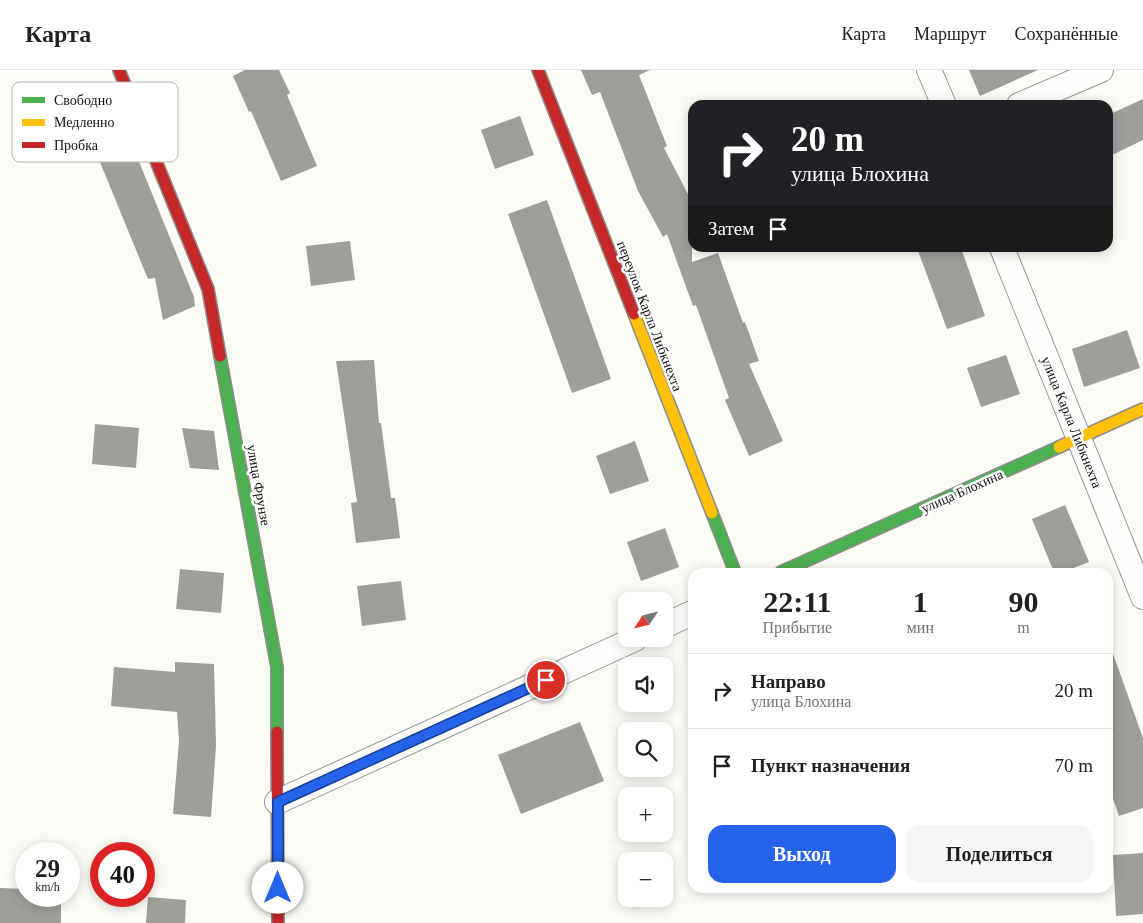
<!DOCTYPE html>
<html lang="ru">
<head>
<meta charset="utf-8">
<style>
	:root { --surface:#fff; --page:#f6f6f6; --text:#202124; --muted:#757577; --line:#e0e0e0; --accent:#2563eb }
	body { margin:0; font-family:Georgia,serif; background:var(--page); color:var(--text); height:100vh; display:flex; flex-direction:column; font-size:19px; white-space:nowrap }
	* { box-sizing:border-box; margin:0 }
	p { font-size:16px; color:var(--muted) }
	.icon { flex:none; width:28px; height:28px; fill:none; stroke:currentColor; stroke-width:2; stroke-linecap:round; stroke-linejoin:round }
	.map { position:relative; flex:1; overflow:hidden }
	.details { position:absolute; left:688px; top:498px; width:425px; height:325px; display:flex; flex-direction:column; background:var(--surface); border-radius:15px; box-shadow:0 2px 12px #0003 }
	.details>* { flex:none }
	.top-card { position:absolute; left:688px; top:30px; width:425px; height:152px; border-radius:15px; box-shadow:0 2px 12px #0003; background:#202124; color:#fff; overflow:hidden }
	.needle { width:32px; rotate:235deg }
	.controls { position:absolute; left:618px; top:522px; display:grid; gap:10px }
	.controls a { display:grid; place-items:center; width:55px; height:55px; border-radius:10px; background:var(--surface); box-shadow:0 2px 12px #0003; font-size:25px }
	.speed { position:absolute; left:15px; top:772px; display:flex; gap:10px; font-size:25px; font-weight:700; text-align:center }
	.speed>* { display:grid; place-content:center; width:65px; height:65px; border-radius:50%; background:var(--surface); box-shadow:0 2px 12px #0003; line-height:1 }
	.speed small { font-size:12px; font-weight:400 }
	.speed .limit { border:8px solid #d22; background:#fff; color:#111 }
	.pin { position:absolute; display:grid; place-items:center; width:42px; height:42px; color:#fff; margin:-21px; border:2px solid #fff; border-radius:50%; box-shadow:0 1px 5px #0007 }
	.me { position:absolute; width:55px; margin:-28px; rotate:0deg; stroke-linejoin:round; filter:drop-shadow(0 0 4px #0008) }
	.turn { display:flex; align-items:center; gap:18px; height:105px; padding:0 20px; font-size:22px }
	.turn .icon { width:65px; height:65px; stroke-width:2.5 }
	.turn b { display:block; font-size:35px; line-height:42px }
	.then { display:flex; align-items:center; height:48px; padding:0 20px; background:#0003; gap:10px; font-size:19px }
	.eta { display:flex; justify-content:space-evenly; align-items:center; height:85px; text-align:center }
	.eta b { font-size:30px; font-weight:600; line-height:35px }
	.primary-button { display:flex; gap:10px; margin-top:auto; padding:10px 20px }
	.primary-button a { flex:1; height:58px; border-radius:15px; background:var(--accent); color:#fff; font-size:20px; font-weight:600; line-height:58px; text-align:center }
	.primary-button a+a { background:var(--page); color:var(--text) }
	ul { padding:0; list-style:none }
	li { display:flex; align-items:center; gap:15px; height:75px; padding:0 20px; border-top:1px solid var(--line) }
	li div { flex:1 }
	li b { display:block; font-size:19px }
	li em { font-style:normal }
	header { display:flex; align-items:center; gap:30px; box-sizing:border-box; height:70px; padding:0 25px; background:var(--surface); border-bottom:1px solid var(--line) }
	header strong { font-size:24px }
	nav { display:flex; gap:28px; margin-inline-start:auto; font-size:18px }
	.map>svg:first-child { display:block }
</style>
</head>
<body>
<header>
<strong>Карта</strong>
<nav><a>Карта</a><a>Маршрут</a><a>Сохранённые</a></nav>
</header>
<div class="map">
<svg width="1143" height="853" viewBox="0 0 1143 853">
	<rect width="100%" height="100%" fill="#fcfbf6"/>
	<path fill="#a09e9b" d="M245 0H279L290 23 287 25 317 96 281 111 251 41 249 42 233 6Z
		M581 0H650L639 5 667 76 664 78 692 132V192L718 183 743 253 745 252 759 291 749 294 783 371 749 386 725 330 729 328 696 235 693 236 667 164 663 167 638 121 600 22 592 25Z
		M969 0H1038L980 26Z
		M1143 29V70L1108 87V45Z
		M114 30 194 227 195 236 163 250 155 208 148 209 95 80 83 85 68 49Z
		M520 46 534 85 495 99 481 60Z
		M547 130 611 309 572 323 508 144Z
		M350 171 355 210 311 216 306 176Z
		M917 178H961L985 246 947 259Z
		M1127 260 1140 298 1084 317 1072 279Z
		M1006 285 1020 324 981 337 967 298Z
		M374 290 379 353H381L391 428H395L400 468 356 473 351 433 357 432 336 291Z
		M95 354 139 358 136 398 92 394Z
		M182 358 214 361 219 400 190 398Z
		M635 371 649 411 610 424 596 386Z
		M1065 435 1089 492 1063 502H1054L1032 449Z
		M665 458 679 497 641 511 627 472Z
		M180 499 224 503 221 543 176 539Z
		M401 511 406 550 362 556 357 516Z
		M1108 578H1111L1143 668V738L1119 746 1108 714Z
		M175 592 214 594 216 676 211 747 173 744 179 671 177 642 111 636 114 597 175 602Z
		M580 652 604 711 521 744 498 685Z
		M1143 783V844L1116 846 1113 785Z
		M0 818 26 819V826H61V853H0Z
		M148 827 186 830 185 853H146Z"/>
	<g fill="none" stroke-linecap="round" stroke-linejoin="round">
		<g stroke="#969694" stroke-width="26">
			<path id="street" d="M929 0 944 35
				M1019 35 1101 0
				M1002 178 1143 527
				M664 556 692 543
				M277 732 635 569"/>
		</g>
		<g stroke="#8d8c8a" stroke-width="14">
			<path id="fast" d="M220 286 277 597V662
				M712 443 735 502
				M781 502 1059 377"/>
		</g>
		<g stroke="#8d8c8a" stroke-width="14">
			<path id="slow" d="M634 244 712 443
				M1059 377 1143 339"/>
		</g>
		<g stroke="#8d8c8a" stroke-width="14">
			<path id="jam" d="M119 0 208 219 220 286
				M538 0 634 244
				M277 662 278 853"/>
		</g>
		<use href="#street" stroke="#fffefe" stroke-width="24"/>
		<use href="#fast" stroke="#4caf50" stroke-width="11"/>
		<use href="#slow" stroke="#ffc107" stroke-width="11"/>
		<use href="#jam" stroke="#c62828" stroke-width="11"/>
	</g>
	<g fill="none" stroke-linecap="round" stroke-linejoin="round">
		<g stroke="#184099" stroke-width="12">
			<path id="route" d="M278 818V732L546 610"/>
		</g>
		<use href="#route" stroke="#2563eb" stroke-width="9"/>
	</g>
	<g text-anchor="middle" stroke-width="5" stroke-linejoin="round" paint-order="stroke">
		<g font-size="14" fill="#101010" stroke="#fff">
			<text transform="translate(650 246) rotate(69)" y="5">переулок Карла Либкнехта</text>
			<text transform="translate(1072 352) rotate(68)" y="5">улица Карла Либкнехта</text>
			<text transform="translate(259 415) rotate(80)" y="5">улица Фрунзе</text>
			<text transform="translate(962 421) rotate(-24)" y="5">улица Блохина</text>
		</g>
	</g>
	<rect x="12" y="12" width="166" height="80" rx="8" fill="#fff" stroke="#b7b7b7" stroke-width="1"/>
	<rect x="22" y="27" width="23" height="6" fill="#4caf50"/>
	<rect x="22" y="49" width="23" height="7" fill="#ffc107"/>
	<rect x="22" y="72" width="23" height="6" fill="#c62828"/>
	<g font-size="14" fill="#101010">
		<text x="54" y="35">Свободно</text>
		<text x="54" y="57">Медленно</text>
		<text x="54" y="80">Пробка</text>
	</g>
</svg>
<div class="controls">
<a><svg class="needle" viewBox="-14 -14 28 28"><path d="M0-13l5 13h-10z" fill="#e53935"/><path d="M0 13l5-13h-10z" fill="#757577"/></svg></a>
<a><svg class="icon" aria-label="sound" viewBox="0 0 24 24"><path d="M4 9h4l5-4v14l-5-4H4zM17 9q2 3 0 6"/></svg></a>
<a><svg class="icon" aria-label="search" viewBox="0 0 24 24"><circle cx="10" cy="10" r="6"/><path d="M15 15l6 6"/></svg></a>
<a>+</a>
<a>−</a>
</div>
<div class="speed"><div>29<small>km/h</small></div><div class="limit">40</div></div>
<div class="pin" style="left:546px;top:610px;background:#d93025"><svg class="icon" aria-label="arrive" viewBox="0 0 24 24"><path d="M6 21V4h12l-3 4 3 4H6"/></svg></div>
<svg class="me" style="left:278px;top:818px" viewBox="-20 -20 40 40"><circle r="19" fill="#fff"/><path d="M0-13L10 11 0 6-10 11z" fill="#2563eb"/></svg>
<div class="top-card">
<div class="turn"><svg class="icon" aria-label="right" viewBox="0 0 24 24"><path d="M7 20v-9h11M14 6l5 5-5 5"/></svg><div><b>20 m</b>улица Блохина</div></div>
<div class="then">Затем<svg class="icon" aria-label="arrive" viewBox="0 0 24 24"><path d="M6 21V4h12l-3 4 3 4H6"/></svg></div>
</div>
<section class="details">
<div class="eta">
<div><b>22:11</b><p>Прибытие</p></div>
<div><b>1</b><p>мин</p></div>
<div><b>90</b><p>m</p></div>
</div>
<ul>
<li><svg class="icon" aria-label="right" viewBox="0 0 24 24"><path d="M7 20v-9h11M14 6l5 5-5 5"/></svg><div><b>Направо</b><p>улица Блохина</p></div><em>20 m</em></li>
<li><svg class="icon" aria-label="arrive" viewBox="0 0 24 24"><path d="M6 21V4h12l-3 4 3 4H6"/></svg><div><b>Пункт назначения</b></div><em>70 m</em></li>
</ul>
<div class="primary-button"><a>Выход</a><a>Поделиться</a></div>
</section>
</div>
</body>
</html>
